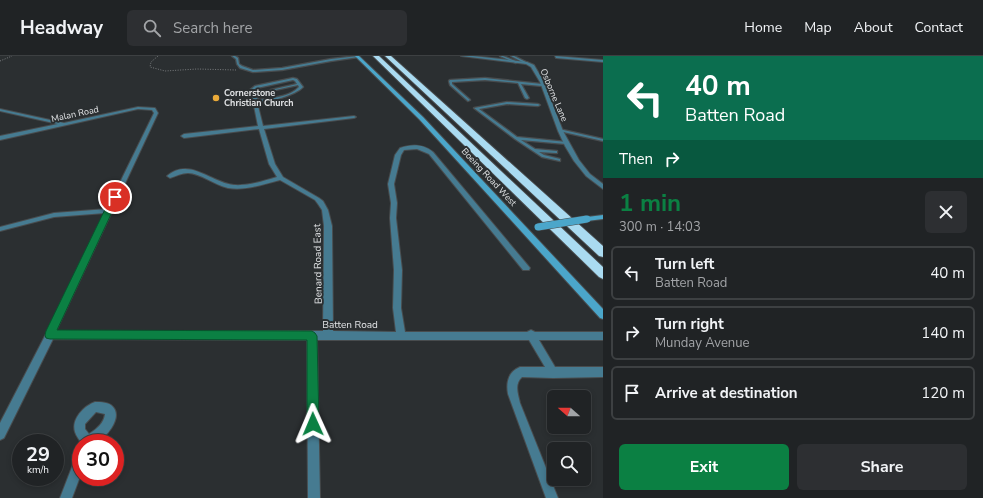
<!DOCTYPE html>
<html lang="en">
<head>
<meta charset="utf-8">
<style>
	:root { --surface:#202325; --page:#2d2f32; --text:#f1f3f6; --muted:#a2a4a7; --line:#3d4042; --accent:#0b8043 }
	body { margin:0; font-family:"Nunito Sans",sans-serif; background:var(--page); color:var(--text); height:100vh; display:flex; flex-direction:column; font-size:15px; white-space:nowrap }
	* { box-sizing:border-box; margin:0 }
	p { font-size:13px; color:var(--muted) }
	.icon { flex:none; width:22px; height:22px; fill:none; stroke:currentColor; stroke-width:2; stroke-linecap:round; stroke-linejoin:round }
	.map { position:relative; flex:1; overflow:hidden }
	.details { display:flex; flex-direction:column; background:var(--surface); width:380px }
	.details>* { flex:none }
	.hud { background:#0b6e4f; color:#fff; overflow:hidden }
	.needle { width:26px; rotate:291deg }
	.buttons { position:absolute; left:547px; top:334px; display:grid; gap:8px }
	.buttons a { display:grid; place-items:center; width:44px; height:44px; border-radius:6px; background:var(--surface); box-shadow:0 2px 6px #0003,0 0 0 1px var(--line); font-size:20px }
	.speed { position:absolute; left:12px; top:378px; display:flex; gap:8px; font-size:20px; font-weight:700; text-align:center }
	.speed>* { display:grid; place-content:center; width:52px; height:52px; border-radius:50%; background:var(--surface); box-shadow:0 2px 6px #0003,0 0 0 1px var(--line); line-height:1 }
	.speed small { font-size:10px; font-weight:400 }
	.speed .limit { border:6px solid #d22; background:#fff; color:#111 }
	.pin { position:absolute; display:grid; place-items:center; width:34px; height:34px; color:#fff; margin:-17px; border:2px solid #fff; border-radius:50%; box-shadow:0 1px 4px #0007 }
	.me { position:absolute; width:44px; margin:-22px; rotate:359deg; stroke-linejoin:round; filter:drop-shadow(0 0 3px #0008) }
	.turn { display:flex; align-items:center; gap:14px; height:84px; padding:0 16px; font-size:18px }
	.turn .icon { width:52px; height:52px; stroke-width:2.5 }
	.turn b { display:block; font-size:28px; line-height:34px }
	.then { display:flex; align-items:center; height:38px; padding:0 16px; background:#0003; gap:8px; font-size:15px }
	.round { display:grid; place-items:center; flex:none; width:42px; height:42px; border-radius:6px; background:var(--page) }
	.summary { display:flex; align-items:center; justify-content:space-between; height:68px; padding:0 16px }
	h1 { font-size:24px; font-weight:700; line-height:30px; color:var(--accent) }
	.primary-button { display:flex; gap:8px; margin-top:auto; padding:8px 16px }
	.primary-button a { flex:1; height:46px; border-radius:6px; background:var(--accent); color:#fff; font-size:16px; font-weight:700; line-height:46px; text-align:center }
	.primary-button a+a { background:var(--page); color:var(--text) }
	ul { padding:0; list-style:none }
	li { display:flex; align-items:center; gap:12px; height:54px; margin:0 8px 6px; padding:0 8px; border:2px solid var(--line); border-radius:6px }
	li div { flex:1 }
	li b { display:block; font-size:15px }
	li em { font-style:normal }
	header { display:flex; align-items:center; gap:24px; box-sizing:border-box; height:56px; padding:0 20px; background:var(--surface); border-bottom:1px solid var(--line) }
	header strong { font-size:19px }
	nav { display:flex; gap:22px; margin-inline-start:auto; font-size:14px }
	.search { width:280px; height:36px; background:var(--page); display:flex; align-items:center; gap:10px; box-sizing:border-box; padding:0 14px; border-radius:6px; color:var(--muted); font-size:15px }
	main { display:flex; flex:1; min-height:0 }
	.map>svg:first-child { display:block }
</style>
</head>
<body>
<header>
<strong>Headway</strong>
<div class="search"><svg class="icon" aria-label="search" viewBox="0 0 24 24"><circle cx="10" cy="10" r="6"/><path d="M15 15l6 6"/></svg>Search here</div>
<nav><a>Home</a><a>Map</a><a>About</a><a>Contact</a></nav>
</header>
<main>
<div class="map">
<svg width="603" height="442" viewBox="0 0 603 442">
	<rect width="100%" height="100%" fill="#2b2f31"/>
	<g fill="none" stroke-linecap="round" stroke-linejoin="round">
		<g stroke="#484c4e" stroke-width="2.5">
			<path id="lane" d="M232 0H235L238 2 239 8 242 10 253 14 282 12 331 3 358 0 359 1 331 5 282 14 253 16 240 12 237 8 236 3Z
				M500 0H503L518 6 516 7Z
				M511 0H514L528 7 526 8Z
				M293 22 297 23 303 31C295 40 261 49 250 46L256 45 249 39 250 34 255 30ZM293 24 295 25 297 28 253 38V34L257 32ZM298 29 299 31C290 41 272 42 259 44L253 39Z
				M485 22 542 28 543 29 542 30 521 28 529 42 527 43 525 42 518 27 485 24 452 26V28L469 43 470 44 468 45 450 29 449 25 450 24Z
				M507 46 538 48 540 49 538 50 507 48 479 53 517 81 567 86V88H566L521 84 535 93 557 95V97H556L539 96 544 99 560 103V105L542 101 515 83 474 52Z
				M559 73 603 83V85L559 75Z"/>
		</g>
		<g stroke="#484c4e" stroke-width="2">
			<path id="street" d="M461 0H473L527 6 534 9 544 26 563 75 579 104 590 118 603 128V133L586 120 574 105 565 90 558 75 540 26 531 11 526 8Z
				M555 0 603 4V6L556 2Z
				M252 45 258 50 263 70 354 60 356 61 354 62 264 73 275 108 283 121 319 142 323 145 328 154 332 170 333 275 396 276 393 252 394 214 390 162 391 147 388 128 395 99 400 92C412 88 423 88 433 96L530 212 529 214H523L429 98 417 93 404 94 401 99 394 128 397 147 396 162 402 214 401 252 405 276H527L531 274 535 276H603V284H539L555 311H603V321L553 322 522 321C514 328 518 338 520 347L558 442H546L508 338C506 327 508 316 520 311H545L529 284H317L320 442H308L307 284 53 283 4 382 0 384V367L47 276 105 157 54 161 0 175V171L54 157 107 153 154 57 152 54 138 53 0 84V80L58 68 0 55V53L64 67 138 51 155 52 158 57 56 275H323L324 170 322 154 318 148 315 144 280 124C264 128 246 135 228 132 215 129 200 117 188 117 182 117 176 120 170 122L167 120C190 101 211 127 234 129 249 130 263 125 277 121L269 108 259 73 184 82 181 80 184 78 258 70 254 50 250 46Z
				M95 346C101 346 109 346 113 351 123 362 105 384 94 387 91 388 85 387 81 387 80 384 76 380 75 376 71 363 84 350 95 346ZM96 356 105 358C104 367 97 373 89 378L85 373V368Z
				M81 396V418L72 442H60L77 398Z"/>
		</g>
		<g stroke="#484c4e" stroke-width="2">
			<path id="secondary" d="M355 0H359L423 61 603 253V263L600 262 419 63Z
				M603 159V163L587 165 584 163 587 161Z"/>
		</g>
		<g stroke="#484c4e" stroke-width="2">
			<path id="highway" d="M373 0H379L603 211V223L599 221Z
				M385 0H391L603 190V201L599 200Z"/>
		</g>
		<path stroke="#797c7e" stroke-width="1" stroke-dasharray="1 1.5" stroke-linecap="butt" d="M158 0 151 6 150 11 165 15 197 13 236 14
			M0 5 12 0"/>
		<use href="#lane" fill="#467b91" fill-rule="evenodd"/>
		<use href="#street" fill="#467b91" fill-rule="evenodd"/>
		<use href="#secondary" fill="#4ba6ca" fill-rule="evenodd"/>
		<use href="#highway" fill="#aadbf1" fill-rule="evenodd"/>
		<g stroke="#484c4e" stroke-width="8" stroke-linecap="butt">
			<path id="secondary-bridge" d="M538 171 587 163"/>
		</g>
		<use href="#secondary-bridge" stroke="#4ba6ca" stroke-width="7"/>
	</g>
	<path fill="#0b8043" stroke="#07532c" d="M115 138 119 141 57 274 312 275 315 277 317 280 319 368 317 373 313 374 309 373 307 368V284L50 283 46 282 45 279 46 275 111 141Z"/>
	<circle fill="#eaaa39" stroke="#2b2f31" stroke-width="1.5" cx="216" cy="42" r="4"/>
	<g text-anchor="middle" stroke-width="4" stroke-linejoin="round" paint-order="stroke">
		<g font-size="9" font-weight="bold" fill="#e3e5e7" stroke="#2b2f31" text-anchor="start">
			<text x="224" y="40">Cornerstone<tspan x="224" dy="10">Christian Church</tspan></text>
		</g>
		<g font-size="9" fill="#e3e5e7" stroke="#2b2f31">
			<text transform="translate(554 39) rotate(67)" y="3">Osborne Lane</text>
			<text transform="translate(75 58) rotate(-12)" y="3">Malan Road</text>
			<text transform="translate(489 121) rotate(47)" y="3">Boeing Road West</text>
		</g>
		<g font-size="10" fill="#e3e5e7" stroke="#2b2f31">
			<text transform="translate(317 208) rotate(-91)" y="4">Benard Road East</text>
			<text x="350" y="272">Batten Road</text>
		</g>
	</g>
</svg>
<div class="buttons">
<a><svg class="needle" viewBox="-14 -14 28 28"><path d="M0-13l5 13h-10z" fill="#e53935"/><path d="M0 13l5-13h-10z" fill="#a2a4a7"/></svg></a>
<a><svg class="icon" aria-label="search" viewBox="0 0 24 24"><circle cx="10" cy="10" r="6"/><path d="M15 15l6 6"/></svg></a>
</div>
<div class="speed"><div>29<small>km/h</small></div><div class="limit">30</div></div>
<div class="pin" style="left:115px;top:141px;background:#d93025"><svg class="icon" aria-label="arrive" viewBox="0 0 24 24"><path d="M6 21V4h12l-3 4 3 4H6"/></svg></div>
<svg class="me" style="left:313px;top:368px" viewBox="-20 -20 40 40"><path d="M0-17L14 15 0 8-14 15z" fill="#0b8043" stroke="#fff" stroke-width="4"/></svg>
</div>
<section class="details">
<div class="hud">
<div class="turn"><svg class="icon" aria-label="left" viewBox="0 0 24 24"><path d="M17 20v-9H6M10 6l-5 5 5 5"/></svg><div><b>40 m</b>Batten Road</div></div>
<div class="then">Then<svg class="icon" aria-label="right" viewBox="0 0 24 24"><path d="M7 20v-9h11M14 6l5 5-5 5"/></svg></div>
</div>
<div class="summary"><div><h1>1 min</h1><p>300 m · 14:03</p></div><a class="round"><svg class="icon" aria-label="close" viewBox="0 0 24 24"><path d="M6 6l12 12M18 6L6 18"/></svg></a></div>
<ul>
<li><svg class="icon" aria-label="left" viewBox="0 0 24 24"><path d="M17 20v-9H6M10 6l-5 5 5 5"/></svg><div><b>Turn left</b><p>Batten Road</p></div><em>40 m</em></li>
<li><svg class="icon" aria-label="right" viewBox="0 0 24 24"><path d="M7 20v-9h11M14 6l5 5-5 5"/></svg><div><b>Turn right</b><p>Munday Avenue</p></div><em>140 m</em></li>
<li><svg class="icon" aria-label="arrive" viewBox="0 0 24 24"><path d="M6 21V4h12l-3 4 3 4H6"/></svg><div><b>Arrive at destination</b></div><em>120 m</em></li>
</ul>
<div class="primary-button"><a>Exit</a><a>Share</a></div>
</section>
</main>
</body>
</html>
